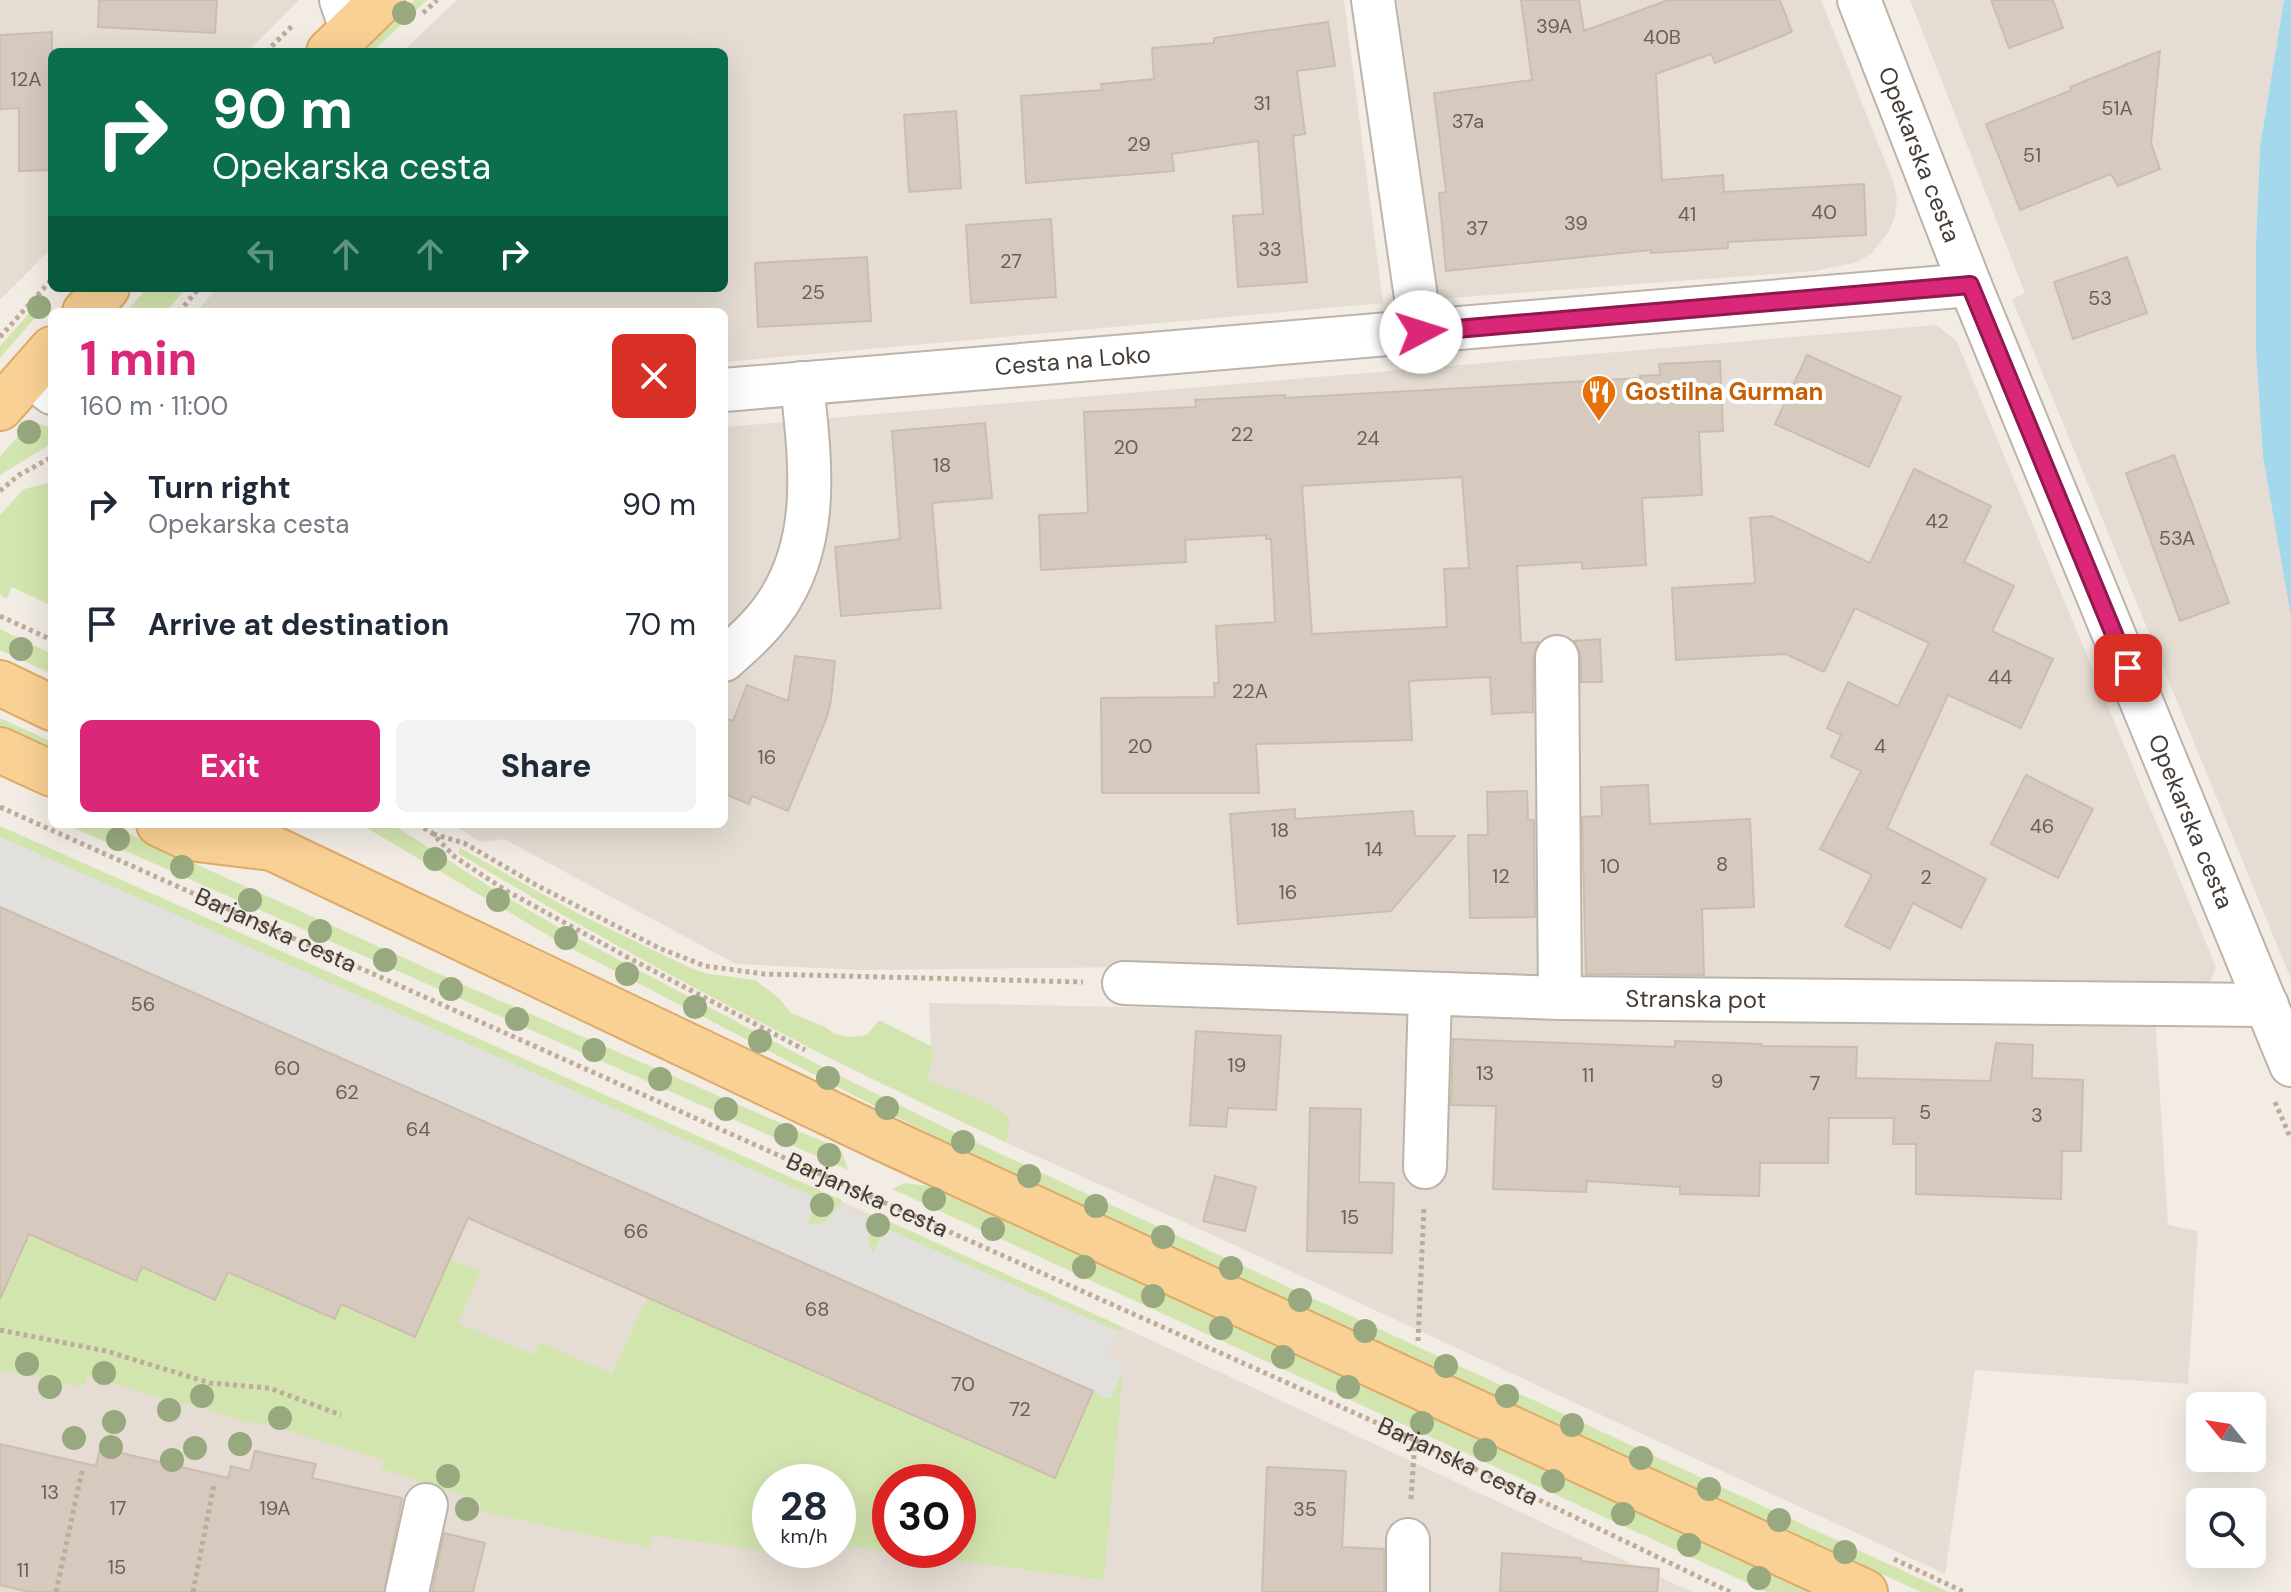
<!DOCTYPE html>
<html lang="en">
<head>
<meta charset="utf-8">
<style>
	:root { --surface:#fff; --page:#f2f2f3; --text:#1f2937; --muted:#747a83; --accent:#db2777 }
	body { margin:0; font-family:"DM Sans",sans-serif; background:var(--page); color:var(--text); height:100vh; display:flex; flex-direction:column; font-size:30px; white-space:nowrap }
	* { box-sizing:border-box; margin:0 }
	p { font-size:26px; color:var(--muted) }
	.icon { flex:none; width:44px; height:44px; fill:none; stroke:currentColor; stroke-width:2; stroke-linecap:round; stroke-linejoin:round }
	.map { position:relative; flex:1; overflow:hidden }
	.details { position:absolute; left:48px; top:308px; width:680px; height:520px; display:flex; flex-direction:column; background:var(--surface); border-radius:12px; box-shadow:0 8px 32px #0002 }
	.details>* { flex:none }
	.guide { position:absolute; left:48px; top:48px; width:680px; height:244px; border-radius:12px; box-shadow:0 8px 32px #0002; background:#0b6e4f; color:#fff; overflow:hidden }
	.needle { width:52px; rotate:300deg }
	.tools { position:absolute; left:2186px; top:1392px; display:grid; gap:16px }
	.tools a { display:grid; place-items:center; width:80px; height:80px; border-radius:12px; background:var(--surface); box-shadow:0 8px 32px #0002; font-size:40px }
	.speed { position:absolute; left:752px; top:1464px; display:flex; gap:16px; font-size:40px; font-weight:700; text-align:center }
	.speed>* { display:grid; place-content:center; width:104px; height:104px; border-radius:50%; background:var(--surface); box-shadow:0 8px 32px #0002; line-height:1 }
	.speed small { font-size:20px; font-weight:400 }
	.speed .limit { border:12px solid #d22; background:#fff; color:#111 }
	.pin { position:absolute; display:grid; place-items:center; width:68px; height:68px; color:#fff; margin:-34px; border-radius:16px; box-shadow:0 4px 12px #0006 }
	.me { position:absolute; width:88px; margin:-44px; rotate:85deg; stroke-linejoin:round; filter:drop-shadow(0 0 6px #0008) }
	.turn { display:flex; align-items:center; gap:28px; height:168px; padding:0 32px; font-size:36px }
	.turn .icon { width:104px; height:104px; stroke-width:2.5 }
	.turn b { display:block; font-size:56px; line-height:68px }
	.lanes { display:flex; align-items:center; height:76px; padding:0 32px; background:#0003; justify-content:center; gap:40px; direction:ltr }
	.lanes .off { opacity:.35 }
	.round { display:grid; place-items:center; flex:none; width:84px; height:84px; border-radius:12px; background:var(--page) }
	.summary { display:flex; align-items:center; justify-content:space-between; height:136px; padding:0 32px }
	h1 { font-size:48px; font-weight:800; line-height:60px; color:var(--accent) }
	.primary-button { display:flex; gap:16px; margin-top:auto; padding:16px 32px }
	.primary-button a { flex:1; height:92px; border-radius:12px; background:var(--accent); color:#fff; font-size:32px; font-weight:800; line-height:92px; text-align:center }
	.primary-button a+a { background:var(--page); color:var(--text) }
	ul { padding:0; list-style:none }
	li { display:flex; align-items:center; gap:24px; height:120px; padding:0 32px }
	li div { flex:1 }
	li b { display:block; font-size:30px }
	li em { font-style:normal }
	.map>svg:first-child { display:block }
</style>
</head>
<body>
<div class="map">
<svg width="2291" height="1592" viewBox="0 0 2291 1592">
	<rect width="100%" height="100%" fill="#f2ece5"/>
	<path fill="#e5ddd3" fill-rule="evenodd" d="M0 0H299L247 52H52V248L0 300Z
		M457 0H1344L1383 303 724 362V312H196L217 288H724V52H402Z
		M1397 0H1821L1893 181 1897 199 1895 216 1889 231 1872 253 1858 262 1815 271 1436 299Z
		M1910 0H2284L2260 147 2256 244V350L2278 532 2291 617V979L2012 299 2025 293Z
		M1937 325 1957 342 2216 967 2205 996 1234 966 859 970 736 964 504 839 481 842 452 824H724V427Z
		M0 826 1125 1328 1692 1592H0ZM770 1482H838V1550H770ZM890 1482H958V1550H890Z
		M929 1003 1547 1016 2155 1015 2168 1225 2198 1231 2188 1384 1975 1370 1945 1574 1206 1232 1007 1143 1009 1120 994 1106 926 1079 934 1058 931 1046Z"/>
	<path fill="#d3e5af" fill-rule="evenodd" d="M415 0H427L372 52H360Z
		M147 288H186L166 312H126Z
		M43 298 49 302 0 358V346Z
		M36 423 52 428V443L0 475V457L24 429Z
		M52 482V606L12 587 6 599 0 594V515L24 489Z
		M0 629 52 654V674L0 650Z
		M0 718 52 742V750L0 726Z
		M65 824H107L455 981 831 1145 842 1152 848 1170Z
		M360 824H392L501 894 568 933 832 1072 966 1138 1949 1592H1921L1027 1181 886 1112 561 943Z
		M0 826 842 1200C833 1215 825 1228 807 1224L817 1198 0 837Z
		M460 848 577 913 686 966 704 973 755 980 779 998 791 1013 825 1027 835 1034 848 1037 867 1035 879 1020 931 1046 934 1058 927 1079C941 1086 1004 1106 1008 1117 1011 1124 1007 1136 1007 1143 819 1056 634 960 458 853Z
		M89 1100 61 1248 135 1281 142 1267 215 1299 269 1179 299 1193 259 1286 334 1319 341 1304 415 1337 450 1259 481 1272 458 1323 534 1355 540 1342 612 1374 647 1298 1055 1478 1093 1391 1110 1399 1123 1371 1104 1580 838 1545V1482H770V1550H793L792 1555 653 1535 650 1548 479 1511 482 1501 382 1469 384 1460 253 1421 252 1424 187 1403 186 1405 87 1376 83 1387 0 1370V1255L17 1261ZM890 1482H958V1550H890Z
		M905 1183 928 1186 1559 1475 1809 1592H1767L892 1189Z
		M875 1215 1125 1328 1117 1331 885 1229 873 1254 868 1240Z"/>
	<path fill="#e2e0dd" d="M0 837 818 1199 807 1224 816 1225 825 1223 838 1207 872 1222 868 1240 873 1254 885 1228 1117 1331 1106 1356 1123 1364V1371L1110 1399 0 907Z"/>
	<path fill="#a3d8ed" d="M2284 0H2291V617L2263 456 2256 350V244L2260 147Z"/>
	<path fill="#d6c9be" stroke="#cdbdae" stroke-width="2" fill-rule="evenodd" d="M99 0H217L215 33 98 27Z
		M1521 0H1579L1584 31 1668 0H1780L1792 32 1715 63 1711 54 1656 74 1662 180 1723 175 1724 192 1864 184 1866 235 1728 242V248L1651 253V250L1446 271 1439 193 1446 192 1434 93 1532 80Z
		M1991 0H2053L2063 28 2009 48Z
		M1328 22 1335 66 1297 71 1305 134 1293 136 1307 282 1238 287 1233 216 1263 214 1258 141 1172 154 1174 171 1026 183 1021 96 1102 90 1101 84 1154 79 1152 48 1214 43V38Z
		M52 32V170L19 171V108L0 109V35Z
		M2160 51 2151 143 2160 169 2118 186 2111 174 2020 210 1986 124 2072 90 2070 87Z
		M956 111 961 188 909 192 904 115Z
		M1051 219 1056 297 971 303 966 225Z
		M867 257 871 321 758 327 755 263Z
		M2127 257 2147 313 2073 339 2054 282Z
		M1807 355 1901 397 1869 467 1775 424Z
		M1720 361 1723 431 1699 432 1702 495 1642 498 1646 565 1582 569V562L1517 566 1521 643 1539 642 1533 657V712L1492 714 1490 677 1409 681 1412 740 1256 744 1259 793H1102L1101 698 1215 697 1214 683H1219L1216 626 1275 622 1271 539H1266V535L1185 540 1186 562 1041 570 1039 515 1088 513 1084 412 1196 407 1195 400 1285 395V398L1641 378 1640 376 1660 375 1659 364ZM1462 477 1469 568 1444 569 1447 627 1312 634 1302 486Z
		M985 423 992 498 932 503 941 608 841 616 835 547 900 539 892 431Z
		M2174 455 2229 603 2180 621 2126 473Z
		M1914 469 1991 506 1964 562 2014 586 1992 631 2053 659 2021 728 1948 695 1887 828 1986 879 1961 928 1913 903 1890 949 1845 926 1872 875 1820 849 1861 771 1831 757 1841 735 1827 728 1848 682 1898 706 1929 643 1855 608 1824 672 1786 654 1676 660 1672 588 1755 583 1750 518 1772 516 1870 563Z
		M1600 639 1602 682H1581V656L1574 641Z
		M795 656 835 661 831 700 827 717 788 811 752 796 749 804 724 794V718L733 721 747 685 788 701Z
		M2026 775 2093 809 2058 878 1991 844Z
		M1648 785 1650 824 1750 819 1754 907 1702 909 1704 975 1586 974 1582 817 1602 816 1601 787Z
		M1527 791 1528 820H1534L1535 917 1470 918 1468 835H1488L1487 792Z
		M1295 809V819L1413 811 1415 836H1455L1391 911 1238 924 1230 814Z
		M0 907 1093 1391 1055 1478 468 1218 415 1337 341 1304 335 1319 228 1272 215 1300 142 1267 136 1281 29 1234 0 1299Z
		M1196 1031 1281 1036 1276 1110 1228 1108 1226 1127 1190 1125Z
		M1453 1039 1675 1047V1041L1762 1044V1046L1857 1047 1856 1078 1990 1081 1996 1043 2033 1045 2032 1078 2083 1080 2081 1151H2062L2061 1199 1916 1194V1144H1893L1894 1118H1829L1828 1163H1760L1759 1196 1680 1194V1187L1587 1181 1586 1192 1493 1189 1496 1106 1451 1105Z
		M1310 1108 1361 1109 1359 1182 1394 1183 1392 1253 1307 1251Z
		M1215 1176 1256 1187 1245 1231 1203 1221Z
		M0 1444 96 1466 100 1448 228 1478 231 1466 250 1471 255 1451 316 1464 312 1478 402 1498 384 1592H29L0 1585Z
		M1267 1467 1346 1471 1342 1547 1384 1549V1592H1262Z
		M444 1533 485 1543 473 1592H432Z
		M1502 1553 1581 1558V1561L1659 1569 1657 1592H1500Z"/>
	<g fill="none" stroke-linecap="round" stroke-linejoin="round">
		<g stroke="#bdb3a8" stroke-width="46">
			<g id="minor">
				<path d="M341 0 351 29"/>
				<path d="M1373 0 1421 332"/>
				<path id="s2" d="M1859 0 1970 285 2291 1065"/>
				<path d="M29 375 52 393"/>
				<path id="s3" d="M724 390 1970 285"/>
				<path d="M1557 657 1560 998"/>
				<path d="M724 660C741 645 759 629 772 611 822 543 810 461 802 383"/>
				<path id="s4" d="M1124 983 1560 998 2267 1005"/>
				<path d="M1425 1167 1430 994"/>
				<path d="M407 1592 426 1505"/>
				<path d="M1408 1592V1540"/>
			</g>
		</g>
		<g stroke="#deab66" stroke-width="48">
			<path id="major" d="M329 52 382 0
				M85 312 107 288
				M0 408 52 349
				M0 683 52 708
				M0 750 52 774
				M159 824 189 838 272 848 886 1140 1865 1592"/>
		</g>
		<g stroke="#beac9a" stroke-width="5" stroke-dasharray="4 4" stroke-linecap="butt">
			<path d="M423 13 437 0"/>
			<path d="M266 52 294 24"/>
			<path d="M179 312 199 288"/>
			<path d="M0 337 52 279"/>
			<path d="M0 491 19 475 52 457"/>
			<path d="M0 616 52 640"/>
			<path id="s1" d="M0 807 1415 1440 1730 1592"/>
			<path d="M417 824 432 833 455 857 505 890 629 958 805 1050"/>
			<path d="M433 834 464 843 538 886 659 948 705 966 764 974 1083 982"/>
			<path d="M2275 1102 2291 1139"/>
			<path d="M0 1330 106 1351 210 1383 269 1388 341 1415"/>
			<path d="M1418 1341 1424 1207"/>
			<path d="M1411 1499 1415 1440"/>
			<path d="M1894 1559 1964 1592"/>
			<path d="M56 1592 82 1471"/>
			<path d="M193 1592 214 1484"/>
		</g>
		<use href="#minor" stroke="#fff" stroke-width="42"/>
		<use href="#major" stroke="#fad195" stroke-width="44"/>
	</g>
	<g fill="#98a97f">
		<circle cx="404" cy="13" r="12"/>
		<circle cx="39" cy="307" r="12"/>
		<circle cx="29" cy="432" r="12"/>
		<circle cx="21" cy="649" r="12"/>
		<circle cx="118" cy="839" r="12"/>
		<circle cx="435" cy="859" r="12"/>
		<circle cx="182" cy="867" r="12"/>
		<circle cx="250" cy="900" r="12"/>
		<circle cx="498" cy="900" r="12"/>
		<circle cx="320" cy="931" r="12"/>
		<circle cx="566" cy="938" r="12"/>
		<circle cx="385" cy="960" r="12"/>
		<circle cx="627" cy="974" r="12"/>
		<circle cx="451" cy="989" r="12"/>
		<circle cx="695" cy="1007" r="12"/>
		<circle cx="517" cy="1019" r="12"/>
		<circle cx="760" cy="1041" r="12"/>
		<circle cx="594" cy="1050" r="12"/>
		<circle cx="828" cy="1078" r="12"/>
		<circle cx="660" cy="1079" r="12"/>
		<circle cx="887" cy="1108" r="12"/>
		<circle cx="726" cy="1109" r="12"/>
		<circle cx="786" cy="1135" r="12"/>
		<circle cx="963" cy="1142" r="12"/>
		<circle cx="829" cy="1155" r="12"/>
		<circle cx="1029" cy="1176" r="12"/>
		<circle cx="934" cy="1199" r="12"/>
		<circle cx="822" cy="1205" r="12"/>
		<circle cx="1096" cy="1206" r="12"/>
		<circle cx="878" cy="1225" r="12"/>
		<circle cx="993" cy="1229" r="12"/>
		<circle cx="1163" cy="1237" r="12"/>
		<circle cx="1084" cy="1267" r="12"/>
		<circle cx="1231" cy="1268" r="12"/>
		<circle cx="1153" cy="1296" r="12"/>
		<circle cx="1300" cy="1300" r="12"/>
		<circle cx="1221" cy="1328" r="12"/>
		<circle cx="1365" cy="1331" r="12"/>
		<circle cx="1283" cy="1357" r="12"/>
		<circle cx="27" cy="1364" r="12"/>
		<circle cx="1446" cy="1366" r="12"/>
		<circle cx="104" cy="1373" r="12"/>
		<circle cx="50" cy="1387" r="12"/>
		<circle cx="1348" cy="1387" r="12"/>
		<circle cx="202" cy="1396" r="12"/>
		<circle cx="1507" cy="1396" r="12"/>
		<circle cx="169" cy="1410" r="12"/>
		<circle cx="280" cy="1418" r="12"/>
		<circle cx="114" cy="1422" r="12"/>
		<circle cx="1422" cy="1423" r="12"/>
		<circle cx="1572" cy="1425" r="12"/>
		<circle cx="74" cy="1438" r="12"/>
		<circle cx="240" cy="1444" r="12"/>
		<circle cx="111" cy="1447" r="12"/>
		<circle cx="195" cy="1448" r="12"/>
		<circle cx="1485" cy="1450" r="12"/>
		<circle cx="1641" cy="1458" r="12"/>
		<circle cx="172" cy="1460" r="12"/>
		<circle cx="448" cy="1476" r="12"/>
		<circle cx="1553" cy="1481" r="12"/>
		<circle cx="1709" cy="1489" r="12"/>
		<circle cx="467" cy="1509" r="12"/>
		<circle cx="1623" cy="1514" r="12"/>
		<circle cx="1779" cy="1520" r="12"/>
		<circle cx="1689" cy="1545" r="12"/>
		<circle cx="1845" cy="1552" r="12"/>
		<circle cx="1759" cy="1578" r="12"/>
	</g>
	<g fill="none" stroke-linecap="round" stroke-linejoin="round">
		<g stroke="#8e194d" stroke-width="20">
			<path id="route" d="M1421 332 1970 285 2128 668"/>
		</g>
		<use href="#route" stroke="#db2777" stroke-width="14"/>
	</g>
	<defs>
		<g id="restaurant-pin" transform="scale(1.8)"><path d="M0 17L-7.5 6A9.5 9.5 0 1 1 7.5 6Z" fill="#e8710a" stroke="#fff"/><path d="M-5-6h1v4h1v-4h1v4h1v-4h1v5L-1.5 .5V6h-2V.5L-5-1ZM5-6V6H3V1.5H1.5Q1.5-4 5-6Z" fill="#fff"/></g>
	</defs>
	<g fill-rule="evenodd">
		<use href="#restaurant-pin" x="1599" y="392"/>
	</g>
	<g text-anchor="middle" stroke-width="8" stroke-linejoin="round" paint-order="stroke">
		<g font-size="20" fill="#685f57">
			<text x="1554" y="33">39A</text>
			<text x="1662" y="44">40B</text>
			<text x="26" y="86">12A</text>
			<text x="1262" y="110">31</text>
			<text x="2117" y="115">51A</text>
			<text x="1468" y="128">37a</text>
			<text x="1139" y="151">29</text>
			<text x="2032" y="162">51</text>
			<text x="1824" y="219">40</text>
			<text x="1687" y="221">41</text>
			<text x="1576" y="230">39</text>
			<text x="1477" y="235">37</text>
			<text x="1270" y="256">33</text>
			<text x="1011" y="268">27</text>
			<text x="813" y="299">25</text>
			<text x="2100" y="305">53</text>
			<text x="1242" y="441">22</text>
			<text x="1368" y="445">24</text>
			<text x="1126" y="454">20</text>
			<text x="942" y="472">18</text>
			<text x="1937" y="528">42</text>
			<text x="2177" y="545">53A</text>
			<text x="2000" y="684">44</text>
			<text x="1250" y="698">22A</text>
			<text x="1140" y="753">20</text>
			<text x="1880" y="753">4</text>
			<text x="767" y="764">16</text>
			<text x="2042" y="833">46</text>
			<text x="1280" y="837">18</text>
			<text x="1374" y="856">14</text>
			<text x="1722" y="871">8</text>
			<text x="1610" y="873">10</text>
			<text x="1501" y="883">12</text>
			<text x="1926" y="884">2</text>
			<text x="1288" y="899">16</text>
			<text x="143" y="1011">56</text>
			<text x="1237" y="1072">19</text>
			<text x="287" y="1075">60</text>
			<text x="1485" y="1080">13</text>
			<text x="1588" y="1082">11</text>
			<text x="1717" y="1088">9</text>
			<text x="1815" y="1090">7</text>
			<text x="347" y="1099">62</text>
			<text x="1925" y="1119">5</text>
			<text x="2037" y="1122">3</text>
			<text x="418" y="1136">64</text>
			<text x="1350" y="1224">15</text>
			<text x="636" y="1238">66</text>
			<text x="817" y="1316">68</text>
			<text x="963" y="1391">70</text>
			<text x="1020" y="1416">72</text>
			<text x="50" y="1499">13</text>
			<text x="118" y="1515">17</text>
			<text x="275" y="1515">19A</text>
			<text x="1305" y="1516">35</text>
			<text x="117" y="1574">15</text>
			<text x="23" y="1577">11</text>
		</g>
		<g font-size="24" fill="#443c35" stroke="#fff">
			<text dy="8" stroke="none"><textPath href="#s2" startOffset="166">Opekarska cesta</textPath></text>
			<text dy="8" stroke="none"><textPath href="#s3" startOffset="350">Cesta na Loko</textPath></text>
			<text dy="8" stroke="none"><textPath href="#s2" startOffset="886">Opekarska cesta</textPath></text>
			<text dy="8" stroke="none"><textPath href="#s1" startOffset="302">Barjanska cesta</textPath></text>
			<text dy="8" stroke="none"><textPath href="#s4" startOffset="572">Stranska pot</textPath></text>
			<text dy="8" stroke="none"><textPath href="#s1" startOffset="950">Barjanska cesta</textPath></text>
			<text dy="8" stroke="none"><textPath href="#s1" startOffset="1598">Barjanska cesta</textPath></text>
		</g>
		<g font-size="24" font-weight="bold" fill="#c56008" stroke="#fff" text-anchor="start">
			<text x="1625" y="400">Gostilna Gurman</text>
		</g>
	</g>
</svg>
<div class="tools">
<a><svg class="needle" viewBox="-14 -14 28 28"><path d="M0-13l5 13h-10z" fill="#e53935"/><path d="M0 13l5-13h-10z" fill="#747a83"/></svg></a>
<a><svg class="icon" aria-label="search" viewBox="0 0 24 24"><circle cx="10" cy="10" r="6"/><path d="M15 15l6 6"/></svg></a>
</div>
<div class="speed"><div>28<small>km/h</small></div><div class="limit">30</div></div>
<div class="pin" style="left:2128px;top:668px;background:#d93025"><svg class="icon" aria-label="arrive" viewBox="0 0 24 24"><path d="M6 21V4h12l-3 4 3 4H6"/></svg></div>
<svg class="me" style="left:1421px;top:332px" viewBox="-20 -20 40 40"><circle r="19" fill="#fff"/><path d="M0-13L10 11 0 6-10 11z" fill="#db2777"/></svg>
<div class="guide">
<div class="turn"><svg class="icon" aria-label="right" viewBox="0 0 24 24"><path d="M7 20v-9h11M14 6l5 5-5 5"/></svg><div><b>90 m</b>Opekarska cesta</div></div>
<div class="lanes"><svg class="icon off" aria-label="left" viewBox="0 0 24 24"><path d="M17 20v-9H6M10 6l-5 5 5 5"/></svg><svg class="icon off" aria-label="ahead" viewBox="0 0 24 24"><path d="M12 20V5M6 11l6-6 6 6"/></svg><svg class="icon off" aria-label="ahead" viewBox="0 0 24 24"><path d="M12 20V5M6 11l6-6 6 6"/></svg><svg class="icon" aria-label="right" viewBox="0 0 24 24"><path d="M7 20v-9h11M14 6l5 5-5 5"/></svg></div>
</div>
<section class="details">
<div class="summary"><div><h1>1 min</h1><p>160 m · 11:00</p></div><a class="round" style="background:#d93025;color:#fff"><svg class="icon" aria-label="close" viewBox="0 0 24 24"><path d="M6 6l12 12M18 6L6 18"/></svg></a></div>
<ul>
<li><svg class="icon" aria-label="right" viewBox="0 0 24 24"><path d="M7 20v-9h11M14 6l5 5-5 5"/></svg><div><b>Turn right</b><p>Opekarska cesta</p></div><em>90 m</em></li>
<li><svg class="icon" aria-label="arrive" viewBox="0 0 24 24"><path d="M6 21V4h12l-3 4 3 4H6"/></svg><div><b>Arrive at destination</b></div><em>70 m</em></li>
</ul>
<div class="primary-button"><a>Exit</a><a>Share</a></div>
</section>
</div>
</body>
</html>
